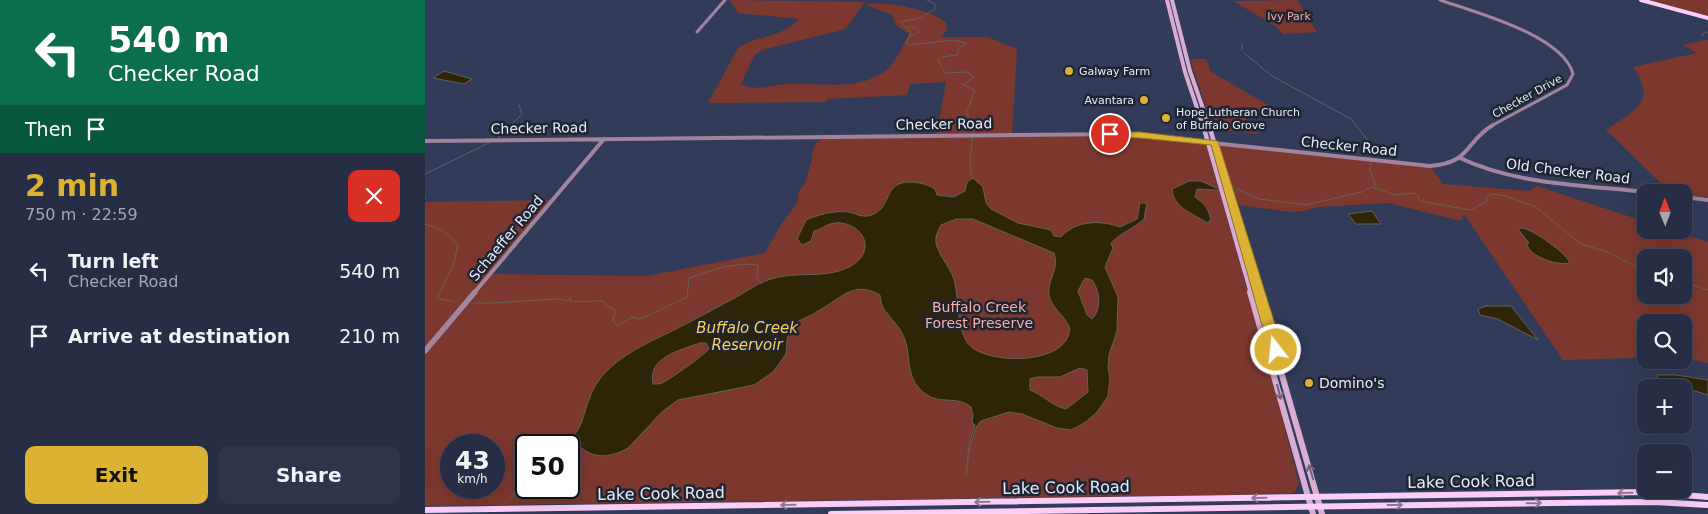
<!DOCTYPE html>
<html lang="en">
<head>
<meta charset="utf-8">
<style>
	:root { --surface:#262d44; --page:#2e354b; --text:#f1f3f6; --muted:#a4a8b2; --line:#42495d; --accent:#dbb233 }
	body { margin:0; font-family:"DejaVu Sans",sans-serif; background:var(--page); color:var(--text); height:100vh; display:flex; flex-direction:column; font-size:19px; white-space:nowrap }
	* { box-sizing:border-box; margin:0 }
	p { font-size:16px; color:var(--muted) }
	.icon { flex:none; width:28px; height:28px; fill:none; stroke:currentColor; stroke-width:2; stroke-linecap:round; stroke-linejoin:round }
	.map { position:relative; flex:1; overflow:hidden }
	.panel { display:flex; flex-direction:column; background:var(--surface); width:425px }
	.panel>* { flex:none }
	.guide { background:#0b6e4f; color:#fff; overflow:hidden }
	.needle { width:32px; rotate:359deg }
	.buttons { position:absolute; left:1212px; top:184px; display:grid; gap:10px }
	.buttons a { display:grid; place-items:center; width:55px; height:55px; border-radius:10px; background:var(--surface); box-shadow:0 5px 20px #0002,0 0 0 1px var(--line); font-size:25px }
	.speed { position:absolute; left:15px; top:434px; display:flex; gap:10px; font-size:25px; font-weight:700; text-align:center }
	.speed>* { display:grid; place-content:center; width:65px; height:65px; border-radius:50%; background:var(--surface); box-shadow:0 5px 20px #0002,0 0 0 1px var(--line); line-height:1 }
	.speed small { font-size:12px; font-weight:400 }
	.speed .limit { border:2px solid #111; border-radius:8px; background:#fff; color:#111 }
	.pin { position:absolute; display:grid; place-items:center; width:42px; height:42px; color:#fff; margin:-21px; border:2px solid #fff; border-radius:50%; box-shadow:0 1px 5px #0007 }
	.me { position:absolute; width:55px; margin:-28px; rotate:344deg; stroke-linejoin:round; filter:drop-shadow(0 0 4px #0008) }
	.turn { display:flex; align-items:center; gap:18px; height:105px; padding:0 25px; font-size:22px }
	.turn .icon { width:65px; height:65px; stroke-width:2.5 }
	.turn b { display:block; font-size:35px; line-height:42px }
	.then { display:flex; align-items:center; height:48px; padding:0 25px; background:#0003; gap:10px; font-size:19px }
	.round { display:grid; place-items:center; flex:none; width:52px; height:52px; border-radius:10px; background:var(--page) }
	.headline { display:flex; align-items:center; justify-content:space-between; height:85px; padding:0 25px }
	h1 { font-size:30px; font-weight:600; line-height:38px; color:var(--accent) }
	.primary-button { display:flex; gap:10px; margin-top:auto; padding:10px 25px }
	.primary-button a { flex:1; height:58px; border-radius:10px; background:var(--accent); color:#111; font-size:20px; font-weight:600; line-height:58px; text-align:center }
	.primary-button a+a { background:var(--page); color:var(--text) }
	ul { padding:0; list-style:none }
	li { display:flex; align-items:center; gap:15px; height:65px; padding:0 25px }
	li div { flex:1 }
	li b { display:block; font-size:19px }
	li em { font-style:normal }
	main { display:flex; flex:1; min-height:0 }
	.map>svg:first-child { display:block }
</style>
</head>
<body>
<main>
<section class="panel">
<div class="guide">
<div class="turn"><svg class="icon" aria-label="left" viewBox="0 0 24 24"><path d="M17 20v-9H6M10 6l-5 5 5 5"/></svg><div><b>540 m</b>Checker Road</div></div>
<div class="then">Then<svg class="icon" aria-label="arrive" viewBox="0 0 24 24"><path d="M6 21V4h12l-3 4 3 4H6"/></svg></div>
</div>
<div class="headline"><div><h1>2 min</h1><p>750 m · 22:59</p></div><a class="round" style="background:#d93025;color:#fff"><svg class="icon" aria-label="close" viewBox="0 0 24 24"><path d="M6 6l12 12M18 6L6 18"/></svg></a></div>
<ul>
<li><svg class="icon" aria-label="left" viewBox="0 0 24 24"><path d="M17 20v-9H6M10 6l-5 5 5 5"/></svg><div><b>Turn left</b><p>Checker Road</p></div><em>540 m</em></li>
<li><svg class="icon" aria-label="arrive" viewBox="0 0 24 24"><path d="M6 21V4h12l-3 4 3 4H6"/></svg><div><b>Arrive at destination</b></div><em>210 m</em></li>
</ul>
<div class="primary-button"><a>Exit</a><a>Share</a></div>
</section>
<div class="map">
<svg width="1283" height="514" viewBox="0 0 1283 514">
	<rect width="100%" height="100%" fill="#323c5a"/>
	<path fill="#7c382e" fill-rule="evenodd" d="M305 0 440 2C432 11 428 23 418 30L340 49 330 54 316 84C330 92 346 85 361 84 396 82 441 94 467 64 474 55 479 44 484 34L472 26 466 14 440 5C456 0 507 9 521 23L522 30 515 37H563L592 49 587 135H695L781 143 852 397 874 484 870 491 865 494 0 506V202L125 200 63 274 222 276 340 253 355 226 373 202V193L380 183 388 156 386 155 391 143 398 138 511 137 521 82 485 84 482 95 403 99 401 102 283 103 313 48C334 34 356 39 374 19L313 13ZM26 445H69V488H26ZM101 445H144V488H101Z
		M872 0 892 32 858 34 849 25 808 1Z
		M1225 0H1283V16Z
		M1283 40V197L1259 195V192H1245L1181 130C1209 111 1233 103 1208 67L1272 53 1257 45Z
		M765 59H781L786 72 845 106 820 118 833 134 788 129Z
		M796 145 1006 167 1018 184 1103 191 1112 186 1221 222V230H1247L1283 242V363L1259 358V322H1221V353L1206 358 1138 360 1039 214 1036 221 963 203 894 207 879 211 864 212 814 205 793 147ZM1221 258H1259V295H1221Z"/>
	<path fill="#2e2509" stroke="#656152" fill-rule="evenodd" d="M19 71 47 79 39 84 8 78Z
		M548 178 558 187 561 203 566 209 593 223 626 230 629 236 636 237C651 220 676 220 695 227L712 219 715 203H722L719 219C709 228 696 233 686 243L688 248 680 267 693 297 692 331 684 355 683 367 685 379 683 396 673 411 661 422 646 430 632 428 597 414 584 412 556 421 551 427 545 446 541 475 544 445 550 425 547 422 548 415 546 407C535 396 515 404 502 395 477 378 489 356 477 333 470 319 455 312 455 295 429 280 416 298 395 310 386 316 376 319 367 325L362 340 361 354 348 372 329 385 253 400 238 411 203 448C182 460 163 459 148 439 149 434 153 431 155 426 161 411 164 393 174 380 195 353 226 342 255 327 271 319 287 310 302 302 317 295 330 284 346 279 371 271 401 279 424 267 432 263 441 255 440 244 439 230 422 221 409 223 401 224 397 230 389 231L386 241 377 245 372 239 381 220C392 215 411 210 423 212 432 214 440 219 449 214 467 206 458 183 484 182 493 182 502 184 510 189L512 195 529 197 540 191 542 182ZM531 219H548L629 253C635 268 622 280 624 295 626 308 641 316 645 329 642 364 572 364 549 349 531 337 534 303 530 284 528 269 514 258 511 243 510 237 513 230 516 225ZM660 278 667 280C675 291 677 309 667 319L662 315 653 291ZM275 343H281L284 349C282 353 245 379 239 382 236 384 232 384 228 384 222 357 256 350 275 343ZM655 368 662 370 663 392 641 409C627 406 618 395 605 390V379L612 377H635Z
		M764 181H776L791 188 813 189 810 191 772 189 770 197C780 204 783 208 786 220L782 223C768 213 749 209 747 189Z
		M947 211 956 224H931L923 214Z
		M1097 228C1109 230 1141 253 1145 263 1134 266 1104 257 1102 244L1104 243 1093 229Z
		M1061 306H1086L1113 340 1073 319 1055 315 1053 309Z
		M1233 375H1251L1283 380V395L1236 380 1231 376Z"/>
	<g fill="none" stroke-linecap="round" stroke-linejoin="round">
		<path stroke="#656152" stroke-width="1" d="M502 0 510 4V9L496 18 475 22 486 32 482 41 483 45 529 40 541 43 534 48 532 55 517 57 513 60 520 73 542 72 549 77 538 85 550 90C546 98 546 105 541 112L549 125 545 161 547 178
			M482 27H490L494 32 484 37
			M1278 36 1277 34 1283 32
			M817 44V50
			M819 53 847 76 926 119 941 138 948 153 944 157
			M73 138 97 114 94 105
			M946 162 945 170 951 186
			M0 174 66 142
			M812 189 834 199 881 205 937 192 947 187 970 195 989 193 993 196 994 201 1046 210 1062 201 1061 197 1067 194 1081 196 1111 207 1156 244 1185 253 1221 272
			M0 196V199
			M0 224 19 231 33 244 29 263 12 298 29 302
			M1259 282 1283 290
			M47 303C78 304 107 299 138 299L140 301 146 298 145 301C157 303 166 300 178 301L182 306 191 310 188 320 192 326 207 317 214 319 220 317 262 297 264 278C287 270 309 262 333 265L332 277 336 283
			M144 448 151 443
			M85 499 101 481"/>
		<path stroke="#a1849d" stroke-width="3" d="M1015 0C1049 12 1138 35 1148 74L1142 85 1066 126
			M272 32 300 0"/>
		<path stroke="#a1849d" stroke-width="4" d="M0 141 702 134 1005 166C1047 163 1040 141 1068 125
			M1035 158C1092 185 1160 185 1222 192
			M1259 197 1283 200
			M49 293 179 139"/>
		<path stroke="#a1849d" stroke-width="5.5" d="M0 351 50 292"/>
		<path stroke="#d8acd3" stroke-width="4" d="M742 0 760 72 778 126
			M747 0 765 71 784 126"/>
		<path stroke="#d8acd3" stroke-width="4.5" d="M778 125 826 293
			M784 125 833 293"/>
		<path stroke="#d8acd3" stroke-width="6" d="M825 292 888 514
			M833 292 897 514"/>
		<path stroke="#fccef7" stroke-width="4" d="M1216 0 1283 18"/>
		<path stroke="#fccef7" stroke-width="6" d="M0 510 1223 492 1283 497
			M406 514 1127 503 1229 502 1283 505"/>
	</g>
	<defs><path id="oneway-shaft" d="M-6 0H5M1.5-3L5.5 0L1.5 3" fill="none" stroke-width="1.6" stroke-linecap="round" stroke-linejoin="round" transform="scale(1.25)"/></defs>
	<g stroke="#72617a">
		<use href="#oneway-shaft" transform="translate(854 392) rotate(75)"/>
		<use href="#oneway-shaft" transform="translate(886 472) rotate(-107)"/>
	</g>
	<g stroke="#8e7994">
		<use href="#oneway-shaft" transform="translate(1200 493) rotate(179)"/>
		<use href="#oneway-shaft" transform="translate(834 498) rotate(179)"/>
		<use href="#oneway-shaft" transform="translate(557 502) rotate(179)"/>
		<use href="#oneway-shaft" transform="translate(1109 503) rotate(-1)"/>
		<use href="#oneway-shaft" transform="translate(363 505) rotate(179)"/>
		<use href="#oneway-shaft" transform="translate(970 505)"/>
	</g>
	<path fill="#dbb233" stroke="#8e7421" d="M682 132H715L793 141 858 350 856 353H846L844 350 786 145 715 138 685 137 681 134Z"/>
	<g fill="#dbb233" stroke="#1f2432" stroke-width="2">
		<circle cx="644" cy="71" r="5"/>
		<circle cx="719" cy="100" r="5"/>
		<circle cx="741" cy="118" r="5"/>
		<circle cx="884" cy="383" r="5"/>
	</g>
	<g text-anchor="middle" stroke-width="5" stroke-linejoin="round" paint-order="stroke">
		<g font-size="11" fill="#f6b0a5" stroke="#1f2432">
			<text x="864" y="20">Ivy Park</text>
		</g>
		<g font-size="11" fill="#e6ecfc" stroke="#1f2432" text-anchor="start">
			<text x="654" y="75">Galway Farm</text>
			<text x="709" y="104" text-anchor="end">Avantara</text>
			<text x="751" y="116">Hope Lutheran Church<tspan x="751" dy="13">of Buffalo Grove</tspan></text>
		</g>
		<g font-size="11" fill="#e6ecfc" stroke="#1f2432">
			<text transform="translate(1102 96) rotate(-29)" y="4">Checker Drive</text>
		</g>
		<g font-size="14" fill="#e6ecfc" stroke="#1f2432">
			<text transform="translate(519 124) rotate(-1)" y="5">Checker Road</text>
			<text transform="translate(114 128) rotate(-1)" y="5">Checker Road</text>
			<text transform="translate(924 146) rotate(6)" y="5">Checker Road</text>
			<text transform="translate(1143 171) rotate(7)" y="5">Old Checker Road</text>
			<text transform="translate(81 238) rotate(-50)" y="5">Schaeffer Road</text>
		</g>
		<g font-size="14" fill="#f6b0a5" stroke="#1f2432">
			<text x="554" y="312">Buffalo Creek<tspan x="554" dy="16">Forest Preserve</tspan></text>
		</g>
		<g font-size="14" fill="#e6ecfc" stroke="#1f2432" text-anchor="start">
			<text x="894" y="388">Domino's</text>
		</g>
		<g font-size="15" font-style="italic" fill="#f9d15e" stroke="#1f2432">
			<text x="322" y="333">Buffalo Creek<tspan x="322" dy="17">Reservoir</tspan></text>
		</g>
		<g font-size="16" fill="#e6ecfc" stroke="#1f2432">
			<text transform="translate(1046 481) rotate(-1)" y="6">Lake Cook Road</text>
			<text transform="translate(641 487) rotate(-1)" y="6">Lake Cook Road</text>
			<text transform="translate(236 493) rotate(-1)" y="6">Lake Cook Road</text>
		</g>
	</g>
</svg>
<div class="buttons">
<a><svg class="needle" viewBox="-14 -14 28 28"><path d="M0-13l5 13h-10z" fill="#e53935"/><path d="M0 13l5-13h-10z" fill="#a4a8b2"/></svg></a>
<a><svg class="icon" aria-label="sound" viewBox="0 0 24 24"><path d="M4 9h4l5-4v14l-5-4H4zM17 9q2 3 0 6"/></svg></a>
<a><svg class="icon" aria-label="search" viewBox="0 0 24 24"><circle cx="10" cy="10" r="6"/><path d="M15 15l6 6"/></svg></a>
<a>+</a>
<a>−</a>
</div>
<div class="speed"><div>43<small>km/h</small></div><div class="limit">50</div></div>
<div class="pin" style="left:685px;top:134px;background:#d93025"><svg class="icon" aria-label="arrive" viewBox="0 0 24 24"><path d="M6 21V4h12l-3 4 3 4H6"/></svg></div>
<svg class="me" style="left:851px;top:350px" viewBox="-20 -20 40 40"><circle r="17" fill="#dbb233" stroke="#fff" stroke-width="3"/><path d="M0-11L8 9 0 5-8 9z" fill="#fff"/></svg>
</div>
</main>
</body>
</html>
